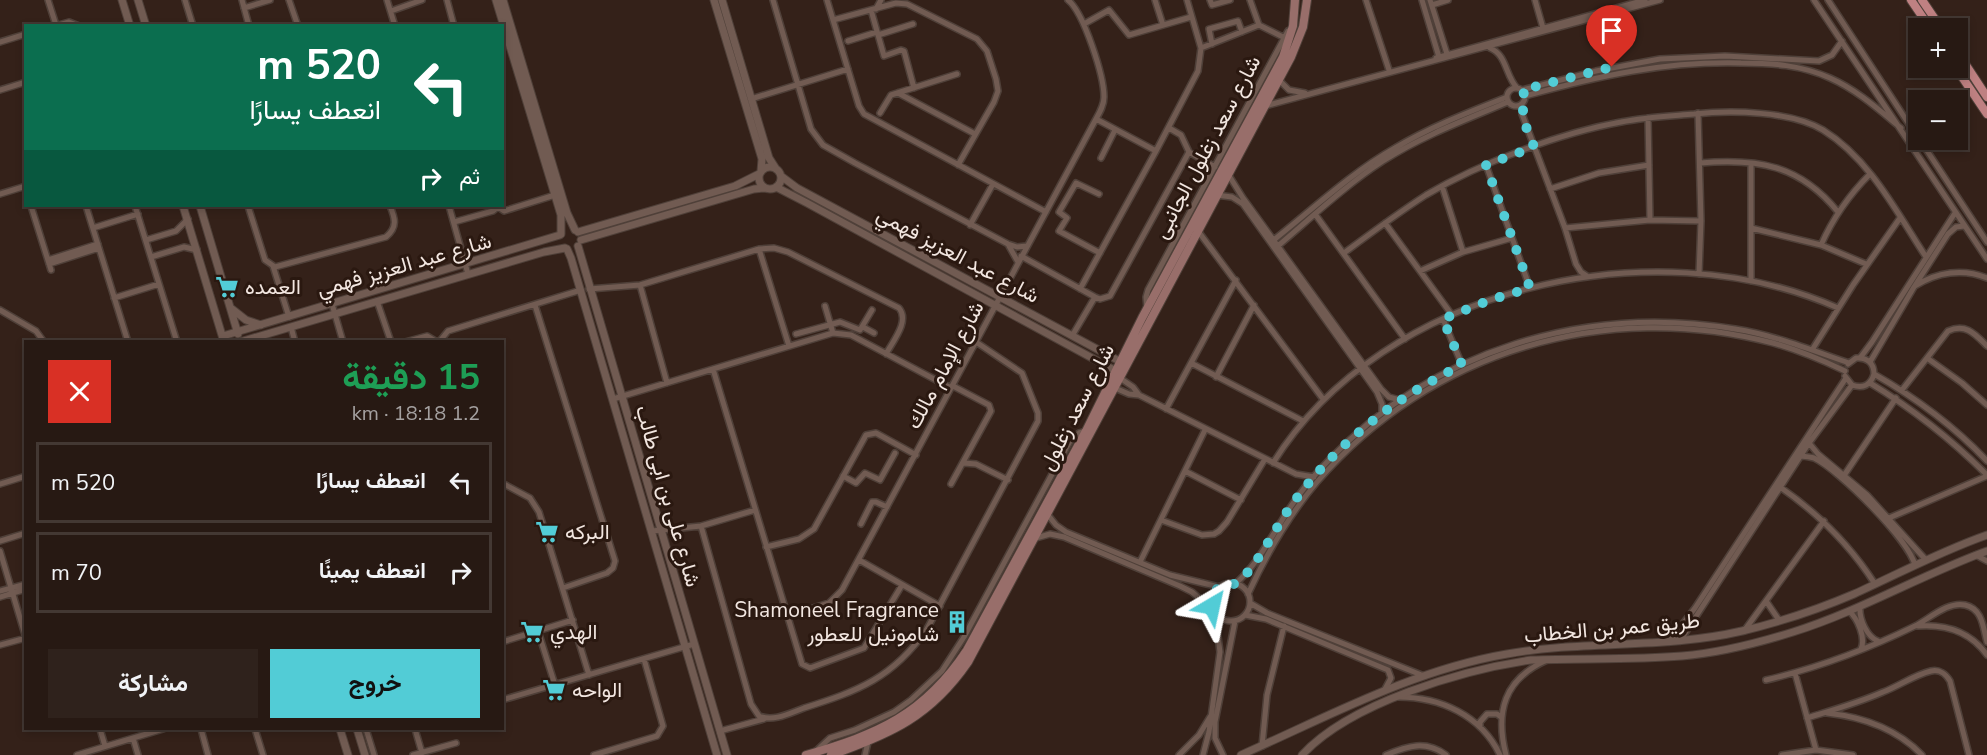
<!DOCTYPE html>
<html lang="ar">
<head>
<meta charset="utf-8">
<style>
	:root { --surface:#271913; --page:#2f221c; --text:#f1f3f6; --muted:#a4a0a0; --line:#433833; --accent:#52ccd6 }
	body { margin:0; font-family:"Nunito Sans",Vazirmatn,sans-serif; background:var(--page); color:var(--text); direction:rtl; height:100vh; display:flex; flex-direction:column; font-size:22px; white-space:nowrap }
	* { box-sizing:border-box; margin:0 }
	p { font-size:20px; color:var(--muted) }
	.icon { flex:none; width:33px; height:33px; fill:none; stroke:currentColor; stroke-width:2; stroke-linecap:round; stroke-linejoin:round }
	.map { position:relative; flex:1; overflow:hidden; direction:ltr }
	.panel { position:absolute; left:24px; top:340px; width:480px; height:390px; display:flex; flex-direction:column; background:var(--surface); border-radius:0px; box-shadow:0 3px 9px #0003,0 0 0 2px var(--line); direction:rtl }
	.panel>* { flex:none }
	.banner { position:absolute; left:24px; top:24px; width:480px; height:183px; border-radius:0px; box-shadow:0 3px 9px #0003,0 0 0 2px var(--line); direction:rtl; background:#0b6e4f; color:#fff; overflow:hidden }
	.controls { position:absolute; left:1908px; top:18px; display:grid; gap:12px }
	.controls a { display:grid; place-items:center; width:60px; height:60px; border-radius:0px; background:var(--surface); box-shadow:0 3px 9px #0003,0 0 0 2px var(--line); font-size:30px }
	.pin { position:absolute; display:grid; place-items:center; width:51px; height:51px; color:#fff; margin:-62px -26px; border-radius:50% 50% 50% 0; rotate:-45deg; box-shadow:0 0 6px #0007 }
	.pin .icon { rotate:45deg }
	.me { position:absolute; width:66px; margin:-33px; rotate:36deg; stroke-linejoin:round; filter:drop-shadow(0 0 4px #0008) }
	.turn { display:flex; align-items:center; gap:21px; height:126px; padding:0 24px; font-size:27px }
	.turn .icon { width:78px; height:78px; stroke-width:2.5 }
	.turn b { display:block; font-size:42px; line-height:51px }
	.then { display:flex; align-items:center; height:57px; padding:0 24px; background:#0003; gap:12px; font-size:22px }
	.round { display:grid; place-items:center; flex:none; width:63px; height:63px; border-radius:0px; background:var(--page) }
	.summary { display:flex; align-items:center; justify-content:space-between; height:102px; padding:0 24px }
	h1 { font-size:36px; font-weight:700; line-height:45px; color:#1e9e55 }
	.cta { display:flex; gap:12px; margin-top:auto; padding:12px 24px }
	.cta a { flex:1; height:69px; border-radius:0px; background:var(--accent); color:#111; font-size:24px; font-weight:700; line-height:69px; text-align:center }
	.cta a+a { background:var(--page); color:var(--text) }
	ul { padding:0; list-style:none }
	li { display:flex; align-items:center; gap:18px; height:81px; margin:0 12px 9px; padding:0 12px; border:3px solid var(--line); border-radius:0px }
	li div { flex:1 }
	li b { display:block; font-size:22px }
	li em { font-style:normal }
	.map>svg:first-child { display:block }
</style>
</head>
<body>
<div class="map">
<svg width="1987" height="755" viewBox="0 0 1987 755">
	<rect width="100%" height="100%" fill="#342119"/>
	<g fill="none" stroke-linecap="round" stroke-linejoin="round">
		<g stroke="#4f4039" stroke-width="8">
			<path id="minor" d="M48 0 56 25
				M185 0 193 26
				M242 0 249 26
				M289 0 298 26
				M387 0 395 26
				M447 0 454 26
				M773 0 811 129 823 145 855 163 1008 244 1017 247 1027 246
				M827 0 859 106 864 114 1046 212
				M1155 0 1163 25
				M1210 0 1212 5 1230 0
				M1250 0 1259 25 1285 38
				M1366 0 1389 70
				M1422 0 1439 57
				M1430 0 1447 54
				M1535 0 1543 28
				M1814 0 1987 259
				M1828 0 1918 138
				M1432 5 1448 0
				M244 8 270 0
				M876 9 881 0
				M871 10 884 56 901 50 904 51 914 88
				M391 11 422 0
				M833 20 896 3 907 4 977 39 987 51 996 79 998 91 994 102 958 165
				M1084 24 1109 10 1129 35 1191 17
				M55 26 69 22 79 26
				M878 35 913 24
				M848 41 877 32
				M0 42 26 34
				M1212 44 1209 29 1238 21 1242 32
				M1201 48 1259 25
				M1490 48C1507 55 1505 75 1517 88
				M1436 58 1645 0
				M1279 80 1289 90 1305 93
				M1507 97a9 9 0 1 1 18 0a9 9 0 1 1-18 0Z
				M0 90 26 82
				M1522 90 1596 71 1660 59 1725 56 1819 61 1832 55 1842 41
				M898 93 975 134
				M1525 96C1598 76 1665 61 1741 63 1772 63 1801 65 1830 78 1857 90 1878 109 1901 128
				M751 99 848 69
				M1522 104V114L1565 228 1576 264 1581 272 1587 276
				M1265 106 1660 0
				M880 113 891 95 957 74
				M1698 113 1701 221 1699 274
				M1648 118 1650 220
				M1096 119 1156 151
				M1920 140 1987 242
				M1189 152 1215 167
				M1101 158 1115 130
				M1700 163C1758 158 1800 165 1838 212
				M1486 165 1530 288
				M1228 174 1243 198 1381 389 1389 397 1400 400
				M1442 186 1463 252
				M1550 189 1599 173 1649 165
				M0 194 26 186
				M1099 194 1076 183 1059 212 1067 218 1059 231 1100 253
				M1216 195 1232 197 1243 204 1377 392 1382 404V413
				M31 206 51 270
				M86 206 128 342
				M135 206 177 342
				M248 206 265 260 275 267 386 237C398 227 395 218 390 206
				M449 206 468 274
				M498 207 504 211 555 195
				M1315 214 1405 339
				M454 222 493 211 499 206
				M1385 223 1452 315
				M970 225 993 184
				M93 228 138 214
				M1565 228 1650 220 1701 221
				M1751 228 1821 245 1866 264
				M1198 231 1323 399
				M1275 239C1314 208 1351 173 1395 148 1430 127 1469 112 1507 97
				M146 240 176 231 188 219
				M1279 245C1313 216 1346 185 1383 161 1422 136 1465 120 1508 102
				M1821 245C1833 218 1849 195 1870 174
				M1009 246 1018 262
				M759 249 789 346
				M1344 253C1371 233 1398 213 1426 195 1480 163 1560 133 1621 122 1645 117 1670 116 1694 114 1731 110 1791 111 1823 130 1870 159 1897 213 1926 257
				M1021 256 1095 297 1100 299 1110 296 1189 152 1181 135 1169 128
				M151 257 184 247 197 250
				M48 260 98 244
				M49 264 99 248
				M273 266 289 317
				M1420 271 1463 252 1512 238
				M1751 281V163
				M640 285 667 383
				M1915 286C1937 272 1963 268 1987 278
				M589 289 640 285 759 249 774 248 788 252 899 308C910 321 893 341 886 354
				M1080 289 1156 151 1198 71 1201 48 1187 0
				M114 298 159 284
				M377 301 391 342
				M332 304 343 342
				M535 305 615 561 613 568 607 573 563 588
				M825 306 833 333
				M1147 309 1146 297 1148 290 1288 31
				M0 310 36 331 44 342
				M1443 319 1462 365
				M291 327 295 342
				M863 327 874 333
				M796 334 840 322 860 330 872 310
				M1072 336 1095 297
				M405 342 427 336 437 342
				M439 342 448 331 581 290
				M1812 350 1853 285 1900 218
				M1860 358 1872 342 1955 213
				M1927 358 1962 383 1987 405
				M1870 362 1914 287 1948 234 1956 227 1964 226
				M1191 363 1303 421
				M1848 364 1856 358C1867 357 1874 363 1874 374 1916 398 1954 426 1987 461
				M713 369 802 664 810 668 864 648 902 585
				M1845 376 1852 385C1863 389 1871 385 1874 374
				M1216 377 1254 305
				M1120 378 1133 387 1139 395
				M1870 383C1913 409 1951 439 1987 475
				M1115 388 1129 394 1139 395 1296 474 1314 477
				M1902 390 1948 331C1966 323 1975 334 1987 346
				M613 399 833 333 851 335 951 388
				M1166 409 1236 280
				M1809 443 1818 454 1867 495 1926 560
				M1800 456C1805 456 1809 457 1814 458 1839 470 1908 539 1915 565
				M964 463 976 464 1008 480
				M1273 463C1383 287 1653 226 1838 308
				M1185 471 1241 500
				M1845 474 1896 398
				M843 476 856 483 865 473 880 480 895 453
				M502 483 530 498 539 512 589 675
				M0 484 26 476
				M951 484 991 411 989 405 953 386
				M1780 487C1819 514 1850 545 1875 584
				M1048 515 1056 525 1066 532 1170 575 1219 587
				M1889 518 1987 476
				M1161 520 1202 535 1214 534 1219 531 1227 522 1265 459
				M861 524 872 502H876L887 507
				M701 526 751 704 759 716C774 722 790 713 804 708 858 691 893 678 927 629L1038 421V413L1022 373 976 342
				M652 531 701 526 755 510
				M1036 538 1050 534 1064 537 1180 586 1192 592 1213 610
				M0 541 26 533
				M766 547 799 539 814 529 866 435 876 433 916 455
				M0 551 26 638
				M1976 555 1987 561
				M859 560 940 606
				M1140 562 1205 430
				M1212 602a19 19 0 1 1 38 0a19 19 0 1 1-38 0Z
				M1235 584C1255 567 1267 544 1281 522 1294 500 1310 479 1328 461 1434 350 1585 304 1735 329 1774 335 1811 350 1849 363
				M0 591 26 584
				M1248 594C1266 555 1289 515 1317 482 1430 351 1606 299 1773 343 1798 350 1822 360 1845 371
				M0 597 26 589
				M1766 601 1779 620
				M1250 603 1267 613 1424 676
				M1860 607C1859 619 1867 637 1878 641
				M1849 611C1858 619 1866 638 1861 649
				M1245 615 1266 619 1388 670 1391 678 1384 691
				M787 616 829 603 842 590 1096 119C1100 112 1104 105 1104 97 1104 76 1084 13 1068 0
				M1918 626C1945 624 1970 631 1987 655
				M538 631 555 685
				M1744 631 1824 521
				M1680 641 1809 443 1852 385
				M502 642 573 620
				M1669 642 1695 608 1846 378
				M0 645 26 638
				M1795 673 1816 750
				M1766 680C1817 668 1868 649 1915 626 1929 619 1948 601 1965 605 1983 609 1983 628 1987 642
				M1398 697C1440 697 1481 715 1500 755
				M502 700 694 644
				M1827 713C1863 717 1897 729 1922 755
				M1807 718C1833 710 1858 703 1883 692 1899 686 1914 675 1931 671 1939 669 1946 674 1950 681L1969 755
				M1480 727V722L1487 714H1497L1501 717
				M100 729 105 746
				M201 729 208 755
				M255 729 263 755
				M366 729 374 755
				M415 729 422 753
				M720 731 764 719
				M133 738 138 755
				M1262 746 1267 695 1284 626
				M815 752 830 738 855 730 894 712 911 700 942 671 964 637 1070 441 1079 433 1086 431
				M77 755 163 729
				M413 755 456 743
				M594 755 657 736 663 726 644 659
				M865 755 868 742
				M1179 755 1199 735 1210 717
				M1203 755 1209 732 1220 652 1215 614
				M1223 755 1215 738V722L1235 621
				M1386 755C1407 746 1426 740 1446 755
				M1506 755C1495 712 1504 679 1547 660
				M1782 755 1816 750 1853 755"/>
		</g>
		<g stroke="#4f4039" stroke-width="9">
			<path id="tertiary" d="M122 0 130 26
				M138 0 146 26
				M496 0 561 215V234
				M503 0 567 213 575 230
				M714 0 762 159 761 171
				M722 0 769 158 776 169
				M759 178a11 11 0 1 1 22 0a11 11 0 1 1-22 0Z
				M781 176 797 188 1121 362
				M776 187 807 203 1116 371
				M183 206 224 342
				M200 206 238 334
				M578 232 735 186 759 174
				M581 240 754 189 765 188
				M578 246 727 755
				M567 249 571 258 717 755
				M232 309 246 320 261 325
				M223 336 560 235
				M240 342 544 252 565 248
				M340 729 348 755
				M357 729 365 755
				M1241 755C1327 717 1413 670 1507 654 1585 640 1665 649 1742 631 1780 622 1819 609 1854 594 1898 574 1941 551 1987 535
				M1302 755C1350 703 1462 670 1531 660 1581 658 1632 660 1682 656 1719 653 1758 643 1793 632 1860 611 1921 575 1987 551"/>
		</g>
		<g stroke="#4f4039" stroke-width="10">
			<path id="secondary" d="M806 755C878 734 924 715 967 650L1086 431 1142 318 1283 57 1293 26 1295 0
				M831 755C891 734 931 716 968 662L1291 57 1303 27 1307 0"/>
		</g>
		<g stroke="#4f4039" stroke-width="10">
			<path id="primary" d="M1911 0 1930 28
				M1922 0 1941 28
				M1958 53 1987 97
				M1956 68 1987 114"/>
		</g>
		<use href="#minor" stroke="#715b52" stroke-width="5"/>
		<use href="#tertiary" stroke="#715b52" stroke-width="7"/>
		<use href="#secondary" stroke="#986e6a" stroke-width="8"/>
		<use href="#primary" stroke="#bf8182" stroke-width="8"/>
	</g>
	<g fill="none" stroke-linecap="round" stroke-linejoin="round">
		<path stroke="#52ccd6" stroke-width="10" stroke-dasharray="0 18" d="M1212 606C1211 586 1221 587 1234 584 1239 583 1244 575 1248 572 1265 551 1277 525 1293 503 1338 442 1395 398 1462 365L1443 319 1490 300 1530 288 1486 165 1534 147C1528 130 1518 115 1526 98L1522 90 1612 67"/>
	</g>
	<defs>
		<g id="supermarket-bare" transform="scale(1.8)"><path d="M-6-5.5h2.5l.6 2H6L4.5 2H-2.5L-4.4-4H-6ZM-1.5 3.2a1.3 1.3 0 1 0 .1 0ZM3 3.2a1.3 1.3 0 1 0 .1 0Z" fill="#52ccd6" stroke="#2a1810" stroke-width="2.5" paint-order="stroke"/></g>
		<g id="building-bare" transform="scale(1.8)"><path d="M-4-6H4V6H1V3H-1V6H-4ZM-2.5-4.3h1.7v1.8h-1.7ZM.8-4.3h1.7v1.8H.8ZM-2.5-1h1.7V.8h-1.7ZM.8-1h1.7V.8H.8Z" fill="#52ccd6" stroke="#2a1810" stroke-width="2.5" paint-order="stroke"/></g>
	</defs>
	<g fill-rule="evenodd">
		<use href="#supermarket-bare" x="227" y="287"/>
		<use href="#supermarket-bare" x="547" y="532"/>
		<use href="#building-bare" x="957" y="622"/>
		<use href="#supermarket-bare" x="532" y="632"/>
		<use href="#supermarket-bare" x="554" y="690"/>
	</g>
	<g text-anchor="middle" stroke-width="6" stroke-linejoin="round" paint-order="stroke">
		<g font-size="21" fill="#f2e6e0" stroke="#2a1810">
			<text transform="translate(1207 147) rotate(-62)" y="7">شارع سعد زغلول الجانبى</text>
			<text transform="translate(958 255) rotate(28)" y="7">شارع عبد العزيز فهمي</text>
			<text transform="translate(404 265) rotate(-16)" y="7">شارع عبد العزيز فهمي</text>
			<text transform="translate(945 365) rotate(-62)" y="7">شارع الإمام مالك</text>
			<text transform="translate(1077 407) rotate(-63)" y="7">شارع سعد زغلول</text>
			<text transform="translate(668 496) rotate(74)" y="7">شارع على بن ابى طالب</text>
			<text transform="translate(1612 628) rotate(-5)" y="7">طريق عمر بن الخطاب</text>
		</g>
		<g font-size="21" fill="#f2e6e0" stroke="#2a1810" text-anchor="start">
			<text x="245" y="294">العمده</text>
			<text x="565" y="539">البركه</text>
			<text x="939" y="617" text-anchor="end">Shamoneel Fragrance<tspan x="939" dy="24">شامونيل للعطور</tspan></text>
			<text x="550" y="639">الهدي</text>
			<text x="572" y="697">الواحه</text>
		</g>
	</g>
</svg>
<div class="controls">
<a>+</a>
<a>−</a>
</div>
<div class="pin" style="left:1612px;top:67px;background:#d93025"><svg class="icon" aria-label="arrive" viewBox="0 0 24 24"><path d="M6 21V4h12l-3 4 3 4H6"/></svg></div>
<svg class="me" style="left:1212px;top:606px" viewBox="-20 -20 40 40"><path d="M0-17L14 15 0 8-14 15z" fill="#52ccd6" stroke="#fff" stroke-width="4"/></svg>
<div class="banner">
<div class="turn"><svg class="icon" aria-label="left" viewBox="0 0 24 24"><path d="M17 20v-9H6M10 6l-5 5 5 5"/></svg><div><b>520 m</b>انعطف يسارًا</div></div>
<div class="then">ثم<svg class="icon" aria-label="right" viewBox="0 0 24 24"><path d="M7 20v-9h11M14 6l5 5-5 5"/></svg></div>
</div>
<section class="panel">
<div class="summary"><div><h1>15 دقيقة</h1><p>1.2 km · 18:18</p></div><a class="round" style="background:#d93025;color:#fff"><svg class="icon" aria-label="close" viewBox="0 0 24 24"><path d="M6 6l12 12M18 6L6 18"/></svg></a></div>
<ul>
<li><svg class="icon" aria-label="left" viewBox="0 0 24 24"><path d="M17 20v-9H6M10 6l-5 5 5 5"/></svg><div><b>انعطف يسارًا</b></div><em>520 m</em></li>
<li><svg class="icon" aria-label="right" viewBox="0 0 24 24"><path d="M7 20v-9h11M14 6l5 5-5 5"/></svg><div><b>انعطف يمينًا</b></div><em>70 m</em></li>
</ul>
<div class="cta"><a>خروج</a><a>مشاركة</a></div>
</section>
</div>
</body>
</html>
